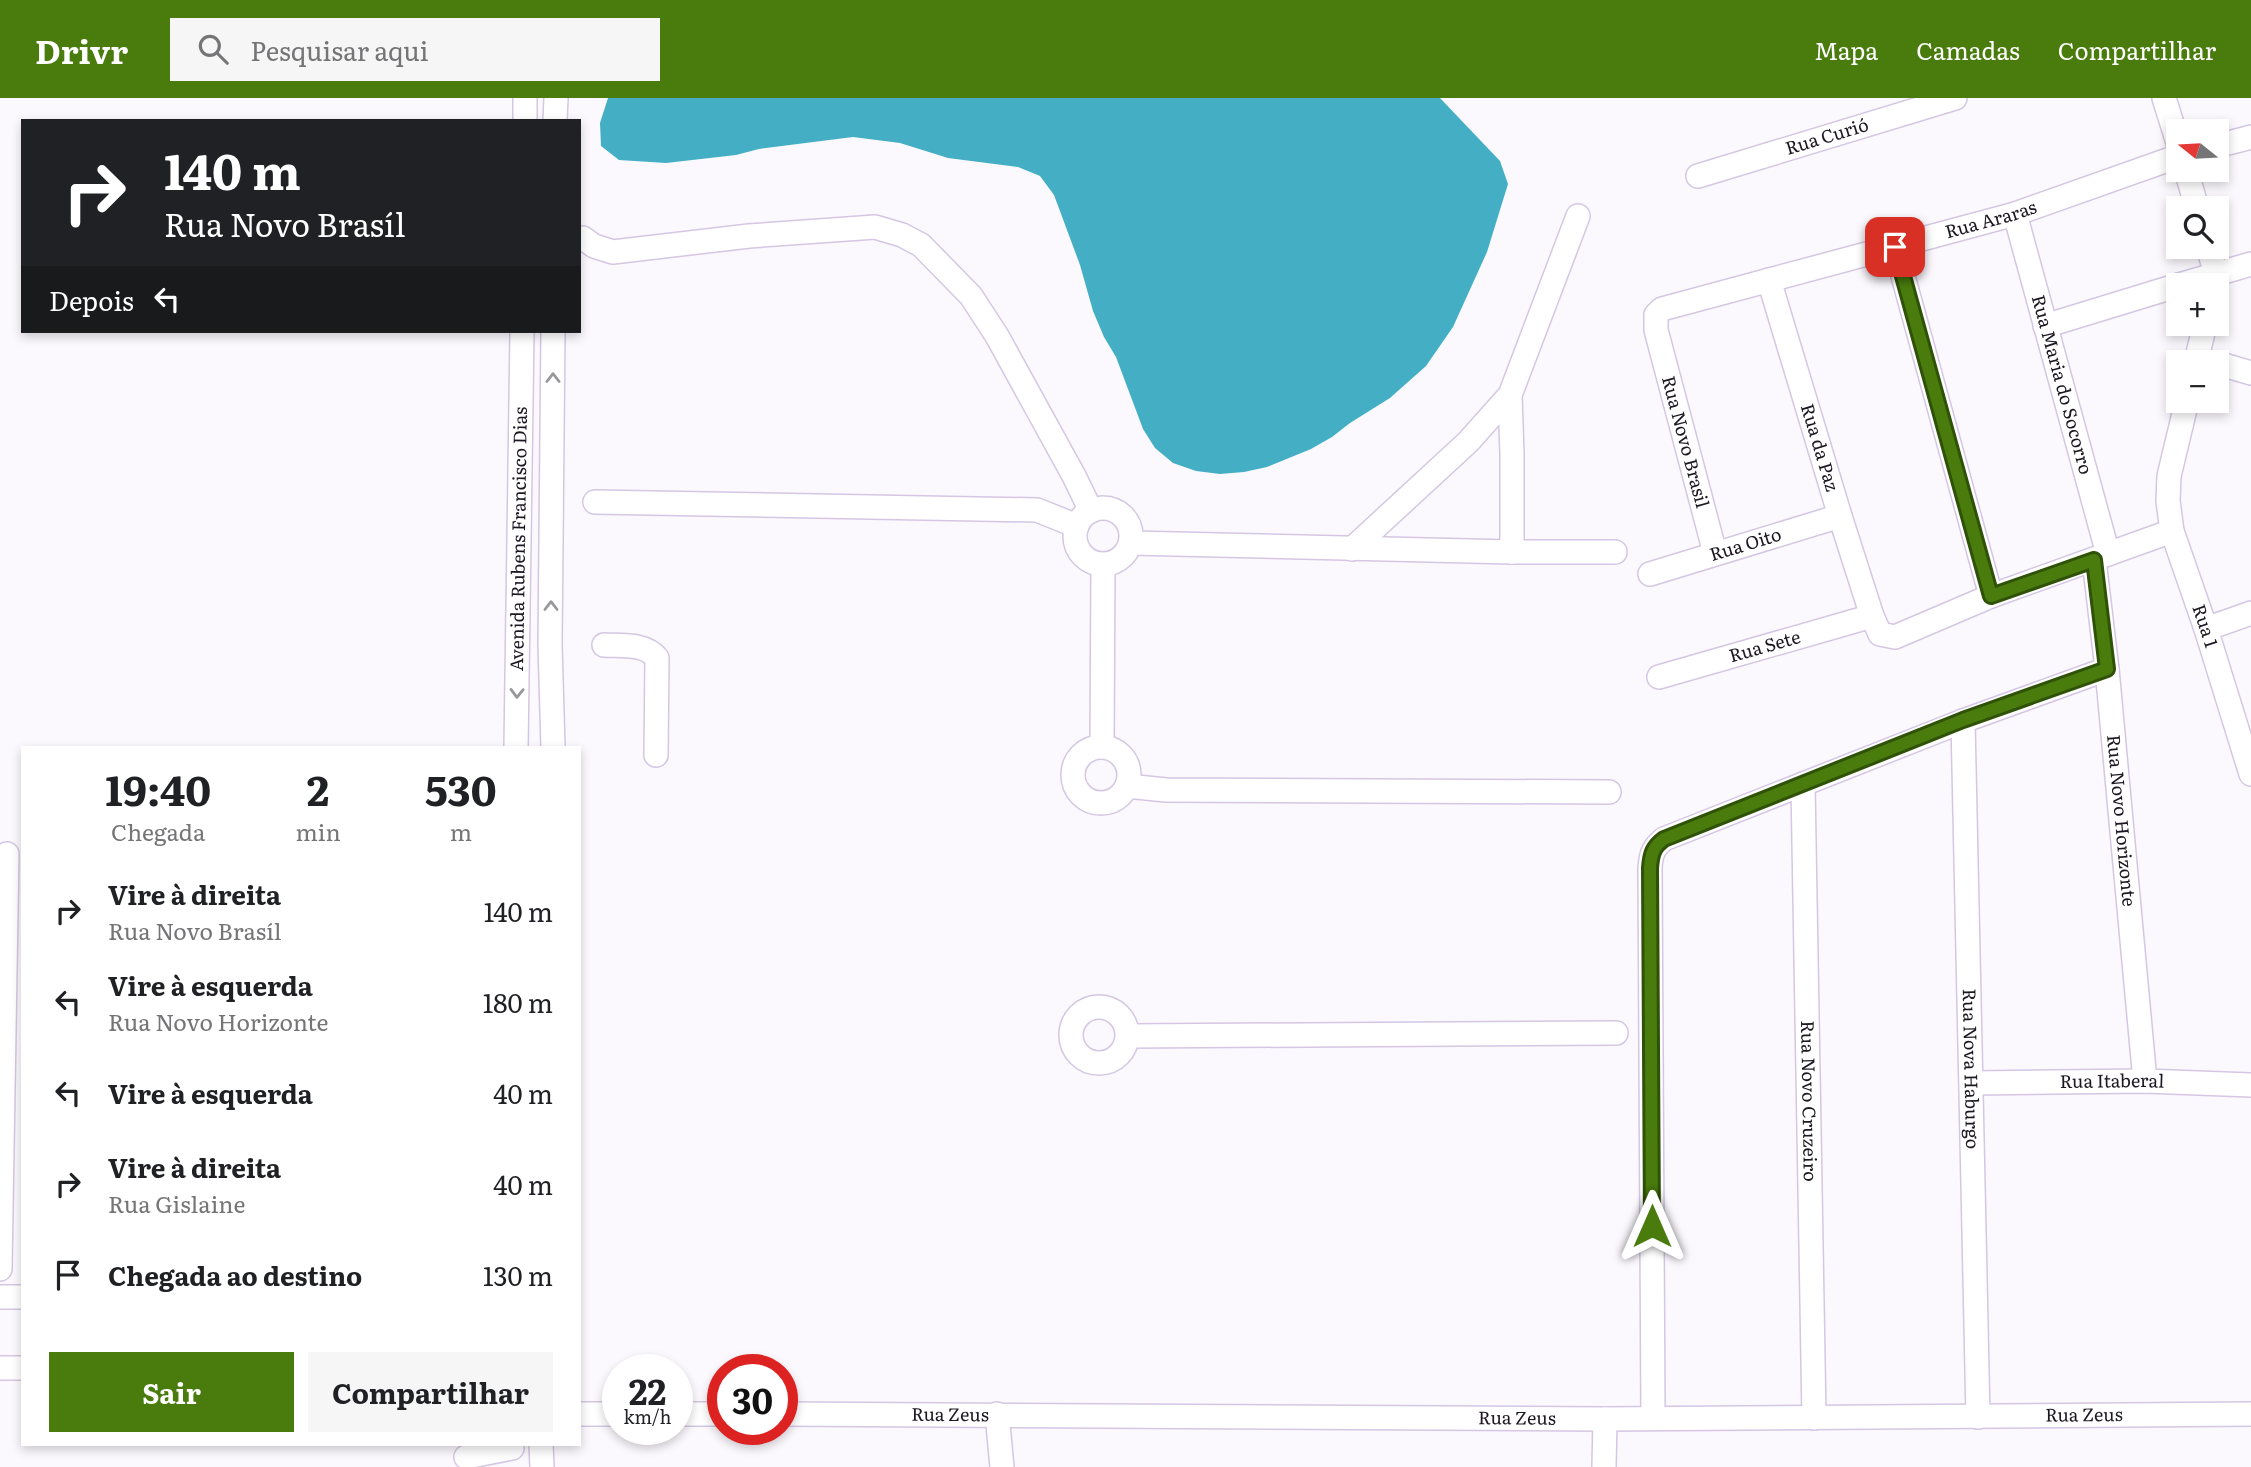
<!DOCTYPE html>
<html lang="pt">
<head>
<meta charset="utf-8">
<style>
	:root { --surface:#fff; --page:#f6f6f6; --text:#202124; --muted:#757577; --accent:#497c0d }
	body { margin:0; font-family:Literata,serif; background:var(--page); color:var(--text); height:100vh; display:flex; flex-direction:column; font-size:26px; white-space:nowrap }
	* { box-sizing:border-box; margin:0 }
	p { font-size:23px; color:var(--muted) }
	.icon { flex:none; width:38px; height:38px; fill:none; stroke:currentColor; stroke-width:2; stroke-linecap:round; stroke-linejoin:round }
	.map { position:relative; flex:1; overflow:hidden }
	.details { position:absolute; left:21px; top:648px; width:560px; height:700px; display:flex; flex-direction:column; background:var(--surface); border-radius:0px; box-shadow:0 4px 10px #0003 }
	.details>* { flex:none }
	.top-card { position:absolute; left:21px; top:21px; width:560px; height:214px; border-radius:0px; box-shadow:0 4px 10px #0003; background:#202124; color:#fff; overflow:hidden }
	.needle { width:46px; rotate:288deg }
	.buttons { position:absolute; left:2166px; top:21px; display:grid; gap:14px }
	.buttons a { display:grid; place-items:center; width:63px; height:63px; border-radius:0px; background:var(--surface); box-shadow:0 4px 10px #0003; font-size:35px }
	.speed { position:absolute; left:602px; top:1256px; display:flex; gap:14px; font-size:35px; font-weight:700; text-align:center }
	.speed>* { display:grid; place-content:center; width:91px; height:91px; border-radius:50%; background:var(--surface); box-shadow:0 4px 10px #0003; line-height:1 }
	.speed small { font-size:18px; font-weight:400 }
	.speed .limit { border:10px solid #d22; background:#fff; color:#111 }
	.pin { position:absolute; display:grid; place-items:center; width:60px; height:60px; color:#fff; margin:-30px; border-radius:14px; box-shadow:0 4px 10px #0006 }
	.me { position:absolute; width:77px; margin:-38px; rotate:0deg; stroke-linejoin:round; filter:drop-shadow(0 0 5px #0008) }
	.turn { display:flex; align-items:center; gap:24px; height:147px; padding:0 28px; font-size:32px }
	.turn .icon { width:91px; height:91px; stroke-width:2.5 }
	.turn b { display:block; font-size:49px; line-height:60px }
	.then { display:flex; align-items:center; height:66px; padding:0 28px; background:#0003; gap:14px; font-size:26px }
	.eta { display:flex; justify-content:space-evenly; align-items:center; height:119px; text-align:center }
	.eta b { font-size:42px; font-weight:700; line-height:49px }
	.button { display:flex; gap:14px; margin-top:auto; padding:14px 28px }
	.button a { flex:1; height:80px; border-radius:0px; background:var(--accent); color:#fff; font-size:28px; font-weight:700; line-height:80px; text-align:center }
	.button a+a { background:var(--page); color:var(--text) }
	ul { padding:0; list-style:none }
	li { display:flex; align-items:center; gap:21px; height:91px; padding:0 28px }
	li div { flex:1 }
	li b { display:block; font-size:26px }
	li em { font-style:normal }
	header { display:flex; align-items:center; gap:42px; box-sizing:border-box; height:98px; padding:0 35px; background:var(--accent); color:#fff }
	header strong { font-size:33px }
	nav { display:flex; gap:38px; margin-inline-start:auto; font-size:24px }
	.search { width:490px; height:63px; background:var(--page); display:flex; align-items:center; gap:18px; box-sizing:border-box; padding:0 24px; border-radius:0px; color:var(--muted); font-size:26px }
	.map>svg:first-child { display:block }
</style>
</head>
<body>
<header>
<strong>Drivr</strong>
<div class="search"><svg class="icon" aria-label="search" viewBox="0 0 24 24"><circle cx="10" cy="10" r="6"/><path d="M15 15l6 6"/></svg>Pesquisar aqui</div>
<nav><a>Mapa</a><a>Camadas</a><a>Compartilhar</a></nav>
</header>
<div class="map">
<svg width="2251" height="1369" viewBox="0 0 2251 1369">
	<rect width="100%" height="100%" fill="#fbf8fe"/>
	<path fill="#44afc4" d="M608 0H1440L1500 63 1508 86 1487 154 1453 229 1426 268 1390 300 1350 325 1332 339 1311 351 1267 369 1244 374 1220 376 1196 373 1173 365 1155 350 1143 331 1116 259 1104 239 1093 213 1080 167 1054 97 1040 78 1018 69 948 60 900 45 853 39 759 51 736 57 666 65 619 62 601 48 600 25Z"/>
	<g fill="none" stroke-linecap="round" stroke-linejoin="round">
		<g stroke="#d5c7e3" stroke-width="26">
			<g id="minor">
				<path d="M2164 0 2179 48"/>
				<path d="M525 23V0"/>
				<path d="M555 23 556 0"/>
				<path d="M2217 48 2251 39"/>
				<path d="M2186 72 2197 110"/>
				<path id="s1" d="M1698 78 1955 0"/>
				<path id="s2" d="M2015 116 2108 456"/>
				<path d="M583 140 594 148 613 154 749 138 875 129 902 137 921 147 971 198 997 238 1074 378 1091 413"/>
				<path d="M1895 149 1991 498"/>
				<path d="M2208 149 2216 176 2213 187"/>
				<path id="s3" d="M1769 182 1840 418 1872 518 1880 536 1895 539 1991 498 2172 433"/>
				<path d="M2179 187 2251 166"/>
				<path d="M2045 228 2179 187"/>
				<path d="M2196 264 2205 226"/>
				<path d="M2217 265 2251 275"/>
				<path d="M1510 297 1512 356V454"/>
				<path id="s4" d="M2187 303 2169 378 2168 403 2172 433 2206 531 2251 676"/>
				<path d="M595 404 1037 412 1077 428"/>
				<circle cx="1103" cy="438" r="28"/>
				<path d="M1131 445 1512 454H1615"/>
				<path d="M1352 451 1468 344 1510 297 1578 118"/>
				<path id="s5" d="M1715 455 1656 232V217L1662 211 2015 116 2179 58"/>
				<path id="s6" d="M2094 462 2107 571 2145 983"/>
				<path id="s7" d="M1650 476 1840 418"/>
				<path d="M2206 531 2251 515"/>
				<path d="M604 547C622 548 645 545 657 560L656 657"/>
				<path id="s8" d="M1659 579 1872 518"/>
				<path id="s9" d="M1963 623 1978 1319"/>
				<circle cx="1101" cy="677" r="28"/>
				<path id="s10" d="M516 649 522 233"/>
				<path d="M553 649 550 547 553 233"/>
				<path d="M1102 649 1103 467"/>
				<path id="s11" d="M1803 686 1814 1320"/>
				<path d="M1127 688 1166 692 1609 694"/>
				<circle cx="1099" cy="937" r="28"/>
				<path d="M1128 938 1616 935"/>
				<path id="s12" d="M1972 985 2145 983 2251 987"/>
				<path d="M0 1171 7 756"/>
				<path d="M0 1199H23"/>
				<path d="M0 1270H23"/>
				<path d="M579 1316H618"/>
				<path d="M677 1316H723"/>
				<path id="s13" d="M782 1316 1605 1321 2251 1316"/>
				<path d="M997 1316 1002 1369"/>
				<path d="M1653 1320 1650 770C1651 756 1653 750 1664 741L1963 623 2107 571"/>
				<path d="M541 1346 542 1369"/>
				<path d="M466 1359 512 1350"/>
				<path d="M1604 1369 1605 1321"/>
			</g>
		</g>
		<use href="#minor" stroke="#fff" stroke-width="23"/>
	</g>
	<defs><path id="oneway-chevron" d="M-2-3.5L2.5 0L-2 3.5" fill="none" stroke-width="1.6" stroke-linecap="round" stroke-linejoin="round" transform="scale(1.75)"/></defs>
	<g stroke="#99979b">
		<use href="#oneway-chevron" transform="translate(553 280) rotate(-90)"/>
		<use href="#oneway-chevron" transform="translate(551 508) rotate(-90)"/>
		<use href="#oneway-chevron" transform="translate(517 595) rotate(91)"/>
	</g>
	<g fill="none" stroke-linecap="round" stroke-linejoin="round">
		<g stroke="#2f5108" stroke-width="18">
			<path id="route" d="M1652 1128 1650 770C1651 756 1653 749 1664 741L1963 622 2107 571 2094 462 1991 498 1895 149"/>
		</g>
		<use href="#route" stroke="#497c0d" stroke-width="12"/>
	</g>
	<g text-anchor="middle" stroke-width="7" stroke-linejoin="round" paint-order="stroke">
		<g font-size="18" fill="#1c1721" stroke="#fff">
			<text dy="6" stroke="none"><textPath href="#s1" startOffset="135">Rua Curió</textPath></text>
			<text dy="6" stroke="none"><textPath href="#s5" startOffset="595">Rua Araras</textPath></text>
			<text dy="6" stroke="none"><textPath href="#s2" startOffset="177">Rua Maria do Socorro</textPath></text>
			<text transform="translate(1685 344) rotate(75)" y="6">Rua Novo Brasil</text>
			<text dy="6" stroke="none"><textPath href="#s3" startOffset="175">Rua da Paz</textPath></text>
			<text dy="6" stroke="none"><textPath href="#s10" startOffset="208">Avenida Rubens Francisco Dias</textPath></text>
			<text dy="6" stroke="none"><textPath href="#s7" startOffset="100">Rua Oito</textPath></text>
			<text dy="6" stroke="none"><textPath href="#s4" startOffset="233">Rua 1</textPath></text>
			<text dy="6" stroke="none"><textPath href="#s8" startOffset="110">Rua Sete</textPath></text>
			<text dy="6" stroke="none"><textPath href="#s6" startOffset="262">Rua Novo Horizonte</textPath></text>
			<text dy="6" stroke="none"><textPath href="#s9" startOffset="348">Rua Nova Haburgo</textPath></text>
			<text dy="6" stroke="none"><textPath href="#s12" startOffset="140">Rua Itaberal</textPath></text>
			<text dy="6" stroke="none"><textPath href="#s11" startOffset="317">Rua Novo Cruzeiro</textPath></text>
			<text dy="6" stroke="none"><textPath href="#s13" startOffset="168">Rua Zeus</textPath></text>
			<text dy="6" stroke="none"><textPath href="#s13" startOffset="1302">Rua Zeus</textPath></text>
			<text dy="6" stroke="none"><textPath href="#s13" startOffset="735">Rua Zeus</textPath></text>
		</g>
	</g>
</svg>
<div class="buttons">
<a><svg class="needle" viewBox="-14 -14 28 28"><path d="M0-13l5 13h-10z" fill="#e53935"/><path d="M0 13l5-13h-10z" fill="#757577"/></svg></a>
<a><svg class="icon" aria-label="search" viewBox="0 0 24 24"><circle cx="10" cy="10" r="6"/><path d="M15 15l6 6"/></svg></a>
<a>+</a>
<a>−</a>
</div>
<div class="speed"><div>22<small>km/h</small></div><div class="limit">30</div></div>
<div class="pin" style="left:1895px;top:149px;background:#d93025"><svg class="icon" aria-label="arrive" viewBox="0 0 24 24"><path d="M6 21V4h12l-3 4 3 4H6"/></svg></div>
<svg class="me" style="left:1652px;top:1128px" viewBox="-20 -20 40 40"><path d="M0-17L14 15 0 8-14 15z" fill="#497c0d" stroke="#fff" stroke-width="4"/></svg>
<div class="top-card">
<div class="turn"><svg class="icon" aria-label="right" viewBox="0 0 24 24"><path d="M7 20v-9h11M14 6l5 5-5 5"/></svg><div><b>140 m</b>Rua Novo Brasíl</div></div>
<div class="then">Depois<svg class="icon" aria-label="left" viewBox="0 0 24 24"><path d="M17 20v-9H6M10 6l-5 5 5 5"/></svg></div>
</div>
<section class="details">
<div class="eta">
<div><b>19:40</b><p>Chegada</p></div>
<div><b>2</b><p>min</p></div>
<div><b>530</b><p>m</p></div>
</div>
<ul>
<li><svg class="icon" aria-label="right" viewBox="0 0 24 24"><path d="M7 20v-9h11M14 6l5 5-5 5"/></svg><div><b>Vire à direita</b><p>Rua Novo Brasíl</p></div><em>140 m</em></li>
<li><svg class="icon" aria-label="left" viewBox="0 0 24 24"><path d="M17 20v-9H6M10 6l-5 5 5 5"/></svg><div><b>Vire à esquerda</b><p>Rua Novo Horizonte</p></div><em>180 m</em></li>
<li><svg class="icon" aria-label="left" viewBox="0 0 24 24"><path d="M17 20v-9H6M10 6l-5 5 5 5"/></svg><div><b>Vire à esquerda</b></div><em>40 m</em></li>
<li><svg class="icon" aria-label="right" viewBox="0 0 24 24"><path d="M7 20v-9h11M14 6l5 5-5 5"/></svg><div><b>Vire à direita</b><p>Rua Gislaine</p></div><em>40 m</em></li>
<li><svg class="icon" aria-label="arrive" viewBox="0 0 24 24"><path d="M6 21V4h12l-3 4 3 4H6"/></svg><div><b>Chegada ao destino</b></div><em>130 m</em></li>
</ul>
<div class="button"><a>Sair</a><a>Compartilhar</a></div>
</section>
</div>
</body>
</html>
